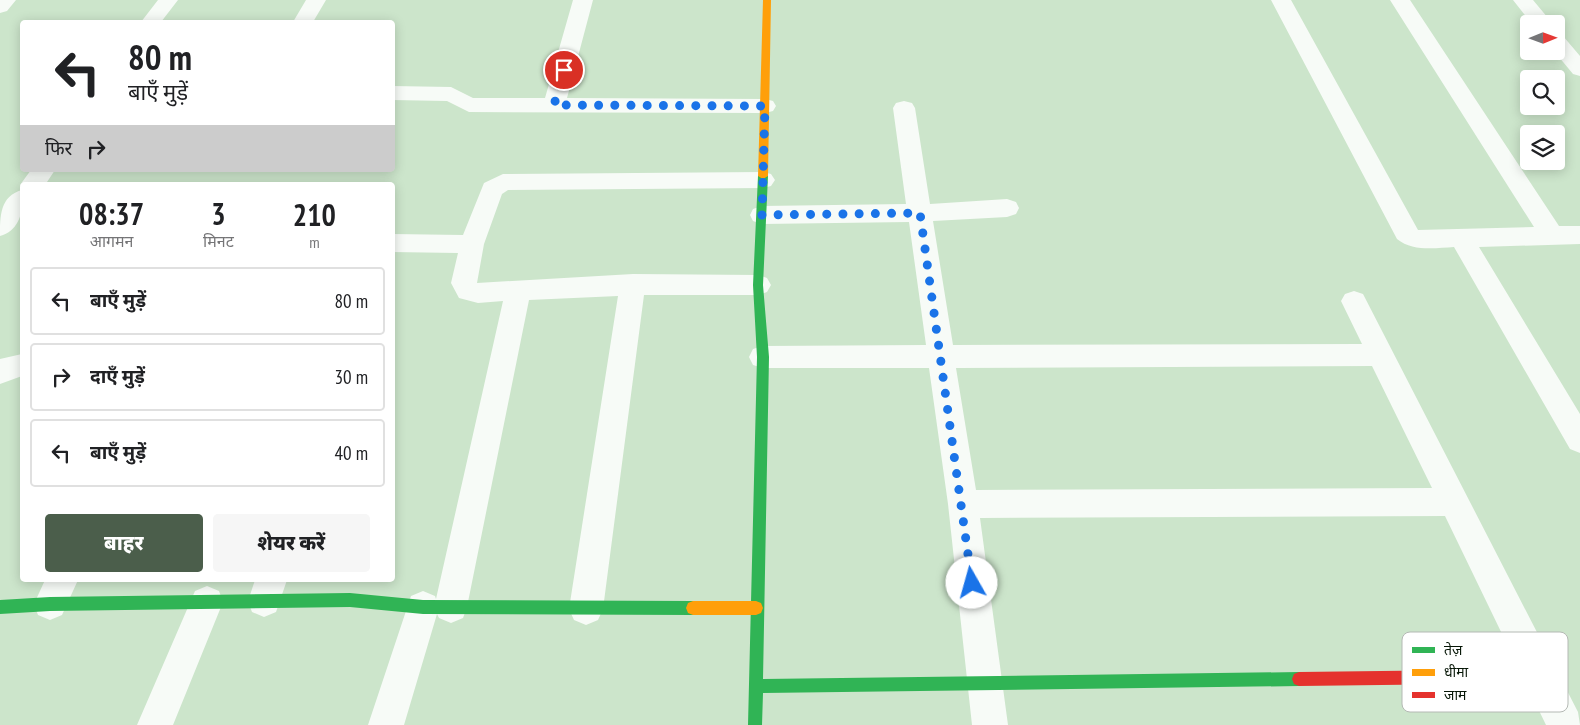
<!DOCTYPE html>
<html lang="hi">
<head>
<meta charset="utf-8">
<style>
	:root { --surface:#fff; --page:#f6f6f6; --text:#202124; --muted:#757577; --line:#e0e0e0; --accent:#4b5e4b }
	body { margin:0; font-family:"PT Sans Narrow","Noto Sans Devanagari",sans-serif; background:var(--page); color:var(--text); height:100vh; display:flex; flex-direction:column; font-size:19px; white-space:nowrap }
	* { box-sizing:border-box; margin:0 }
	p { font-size:16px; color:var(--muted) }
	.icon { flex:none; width:28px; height:28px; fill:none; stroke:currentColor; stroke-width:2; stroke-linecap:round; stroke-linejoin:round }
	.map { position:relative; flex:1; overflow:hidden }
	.drawer { position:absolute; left:20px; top:182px; width:375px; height:400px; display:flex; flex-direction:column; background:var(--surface); border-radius:5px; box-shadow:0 2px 12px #0003 }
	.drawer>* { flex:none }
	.top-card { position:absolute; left:20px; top:20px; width:375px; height:152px; border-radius:5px; box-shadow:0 2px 12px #0003; background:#fff; color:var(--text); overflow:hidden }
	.needle { width:32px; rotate:89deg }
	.tools { position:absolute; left:1520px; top:15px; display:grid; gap:10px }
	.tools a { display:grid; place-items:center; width:45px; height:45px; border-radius:5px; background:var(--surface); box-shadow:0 2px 12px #0003; font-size:25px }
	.pin { position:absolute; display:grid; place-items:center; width:42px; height:42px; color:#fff; margin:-21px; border:2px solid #fff; border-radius:50%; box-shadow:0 1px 5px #0007 }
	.me { position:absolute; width:55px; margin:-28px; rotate:353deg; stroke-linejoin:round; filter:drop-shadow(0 0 4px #0008) }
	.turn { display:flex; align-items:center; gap:18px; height:105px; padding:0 25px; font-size:22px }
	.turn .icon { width:65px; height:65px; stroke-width:2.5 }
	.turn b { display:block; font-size:35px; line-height:42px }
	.then { display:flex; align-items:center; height:48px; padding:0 25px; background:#0003; gap:10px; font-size:19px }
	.eta { display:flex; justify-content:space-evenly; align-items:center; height:85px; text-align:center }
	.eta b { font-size:30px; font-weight:800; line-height:35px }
	.button { display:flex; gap:10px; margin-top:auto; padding:10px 25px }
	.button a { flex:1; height:58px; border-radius:5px; background:var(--accent); color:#fff; font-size:20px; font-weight:800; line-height:58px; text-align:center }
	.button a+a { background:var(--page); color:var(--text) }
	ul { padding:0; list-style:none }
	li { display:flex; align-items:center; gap:15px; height:68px; margin:0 10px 8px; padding:0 15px; border:2px solid var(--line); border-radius:5px }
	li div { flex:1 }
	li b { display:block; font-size:19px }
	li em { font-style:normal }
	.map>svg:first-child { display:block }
</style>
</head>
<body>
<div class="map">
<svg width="1580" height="725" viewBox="0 0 1580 725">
	<rect width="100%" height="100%" fill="#cce5cb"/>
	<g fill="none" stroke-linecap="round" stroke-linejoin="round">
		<path fill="#f7fbf7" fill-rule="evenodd" d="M0 0H16L7 11 0 13Z
			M158 0H178L161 22H141Z
			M306 0H326L313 22H293Z
			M573 0H593L567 98 765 99 773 101 776 106 773 111 765 113 469 112 447 101 392 100V86L451 87 473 98H545Z
			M1271 0H1291L1418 230 1534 227 1390 0H1410L1559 226H1580V244L1479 247 1580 414V453L1570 449 1454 247C1436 248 1413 252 1397 239Z
			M1513 0H1533L1553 24H1532Z
			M1556 34 1563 36 1580 56V76L1573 74 1554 51H1556Z
			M904 101 912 103 915 108 930 204 1007 199 1016 202 1019 208 1016 214 1007 217 933 221 953 345 1362 344 1341 301 1345 294 1354 291 1363 294 1578 712 1580 725H1546L1445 516 980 518 1008 725H972L948 504 929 368H763L753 365 749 357 753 349 763 346 926 345 909 222 762 224 753 221 750 215 753 209 762 206 906 204 893 108 896 103ZM1372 366 1432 488 976 490 956 368Z
			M31 170H55L45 185H22V189L20 185Z
			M763 172 771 174 775 180 771 186 763 188 508 190 502 194 484 244 477 283 633 274 758 275 767 278 771 285 767 292 758 295H644L603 609 598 620 586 625 574 620 569 609 618 296 529 300 467 607 463 618 451 623 439 618 437 614 404 725H368L411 596 423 591 435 596 436 599 503 301 478 303 459 298 451 283 458 253 392 252V234L463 235 484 183 503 174Z
			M22 190C24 208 21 230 0 236 0 216 0 196 22 190Z
			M22 354V376L0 384V359Z
			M45 580H78L62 615 50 620 38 615 34 604Z
			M255 580H287L276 612 264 617 252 612 248 601Z
			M207 586 219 591 223 602 173 725H137L195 591Z"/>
		<path fill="#30b455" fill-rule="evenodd" d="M763 173 768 176 763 285 769 357 763 679 1299 672 1304 674 1306 679 1304 684 1299 686 763 693 762 725H748L757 357 753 285 758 176Z
			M350 593 423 600 693 601 698 603 700 608 698 613 693 615 423 614 350 607 50 611 0 614V600L50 597Z"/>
		<path fill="#ff9f0a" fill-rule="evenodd" d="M763 0H771L768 176 763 179 758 176Z
			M693 601H756L761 603 763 608 761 613 756 615H693L688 613 686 608 688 603Z"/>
		<path fill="#e5322d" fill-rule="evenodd" d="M1541 669 1546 671 1548 676 1546 681 1541 683 1299 686 1294 684 1292 679 1294 674 1299 672Z"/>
	</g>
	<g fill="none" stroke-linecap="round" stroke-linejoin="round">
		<path stroke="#1a73e8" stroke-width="9" stroke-dasharray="0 16.2" d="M564 70 554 105 765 106 762 215 920 213 972 583"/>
	</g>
	<rect x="1402" y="632" width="166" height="80" rx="8" fill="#fff" stroke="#b4b9b4" stroke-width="1"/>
	<rect x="1412" y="647" width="23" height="6" fill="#30b455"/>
	<rect x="1412" y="669" width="23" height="7" fill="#ff9f0a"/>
	<rect x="1412" y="692" width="23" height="6" fill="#e5322d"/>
	<g font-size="14" fill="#061606">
		<text x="1444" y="655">तेज़</text>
		<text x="1444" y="677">धीमा</text>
		<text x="1444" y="700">जाम</text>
	</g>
</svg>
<div class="tools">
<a><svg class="needle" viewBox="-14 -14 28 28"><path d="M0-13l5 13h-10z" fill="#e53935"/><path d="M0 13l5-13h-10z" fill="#757577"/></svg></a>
<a><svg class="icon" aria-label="search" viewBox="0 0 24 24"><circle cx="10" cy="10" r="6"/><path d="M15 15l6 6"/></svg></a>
<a><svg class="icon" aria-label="layers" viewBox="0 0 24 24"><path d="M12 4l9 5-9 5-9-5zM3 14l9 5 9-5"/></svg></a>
</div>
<div class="pin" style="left:564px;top:70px;background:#d93025"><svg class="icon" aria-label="arrive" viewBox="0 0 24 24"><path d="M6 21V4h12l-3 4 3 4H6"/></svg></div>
<svg class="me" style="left:972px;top:583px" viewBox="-20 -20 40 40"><circle r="19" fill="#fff"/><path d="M0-13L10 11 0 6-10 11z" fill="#1a73e8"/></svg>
<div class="top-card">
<div class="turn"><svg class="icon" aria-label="left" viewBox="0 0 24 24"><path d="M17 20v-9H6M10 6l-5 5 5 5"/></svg><div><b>80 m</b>बाएँ मुड़ें</div></div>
<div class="then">फिर<svg class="icon" aria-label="right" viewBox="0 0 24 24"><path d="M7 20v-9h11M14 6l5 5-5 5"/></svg></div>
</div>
<section class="drawer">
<div class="eta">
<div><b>08:37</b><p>आगमन</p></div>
<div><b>3</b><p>मिनट</p></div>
<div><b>210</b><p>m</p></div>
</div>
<ul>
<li><svg class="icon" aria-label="left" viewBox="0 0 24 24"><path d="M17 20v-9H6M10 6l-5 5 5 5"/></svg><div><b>बाएँ मुड़ें</b></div><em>80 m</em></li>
<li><svg class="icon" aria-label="right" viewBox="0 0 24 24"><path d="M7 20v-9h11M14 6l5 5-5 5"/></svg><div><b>दाएँ मुड़ें</b></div><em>30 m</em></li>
<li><svg class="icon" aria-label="left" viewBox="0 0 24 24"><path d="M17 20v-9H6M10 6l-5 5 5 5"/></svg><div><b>बाएँ मुड़ें</b></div><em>40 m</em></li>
</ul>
<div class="button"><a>बाहर</a><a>शेयर करें</a></div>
</section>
</div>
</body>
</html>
